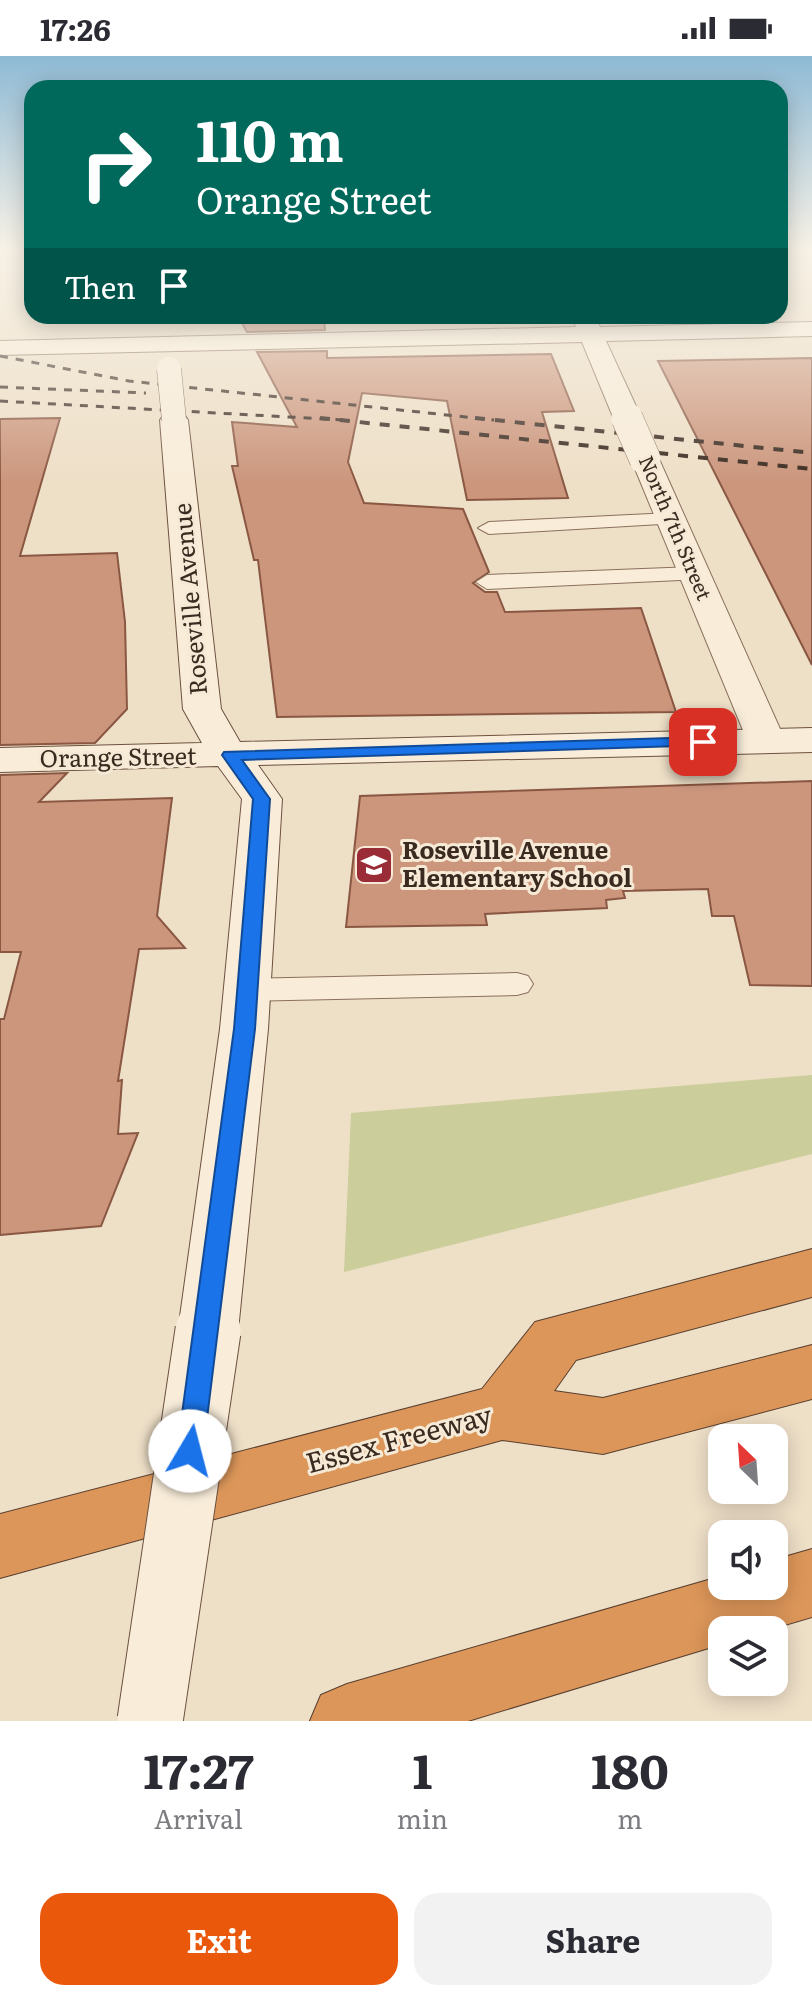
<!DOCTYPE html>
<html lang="en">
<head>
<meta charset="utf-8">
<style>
	:root { --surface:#fff; --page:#f2f2f3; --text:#2b2b33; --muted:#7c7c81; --accent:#ea580c }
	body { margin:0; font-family:Literata,serif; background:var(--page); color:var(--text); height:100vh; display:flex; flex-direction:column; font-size:30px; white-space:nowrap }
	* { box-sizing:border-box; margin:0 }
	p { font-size:26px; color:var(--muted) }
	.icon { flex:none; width:44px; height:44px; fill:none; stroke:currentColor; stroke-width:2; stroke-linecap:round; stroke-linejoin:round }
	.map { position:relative; height:1665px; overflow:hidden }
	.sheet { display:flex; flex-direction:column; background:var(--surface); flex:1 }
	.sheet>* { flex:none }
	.top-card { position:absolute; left:24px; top:24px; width:764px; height:244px; border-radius:24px; box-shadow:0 4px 20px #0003; background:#00695c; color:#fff; overflow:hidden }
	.needle { width:52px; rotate:335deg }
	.fabs { position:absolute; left:708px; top:1368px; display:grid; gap:16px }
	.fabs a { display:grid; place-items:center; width:80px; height:80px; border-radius:16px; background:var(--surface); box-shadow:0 4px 20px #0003; font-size:40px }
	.pin { position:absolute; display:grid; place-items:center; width:68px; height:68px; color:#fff; margin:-34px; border-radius:16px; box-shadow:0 4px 12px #0006 }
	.me { position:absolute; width:88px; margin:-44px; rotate:8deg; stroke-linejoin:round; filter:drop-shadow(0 0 6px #0008) }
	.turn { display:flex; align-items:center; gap:28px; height:168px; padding:0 40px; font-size:36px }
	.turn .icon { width:104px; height:104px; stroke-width:2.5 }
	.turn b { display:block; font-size:56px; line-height:68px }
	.then { display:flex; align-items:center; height:76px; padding:0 40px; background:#0003; gap:16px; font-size:30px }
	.eta { display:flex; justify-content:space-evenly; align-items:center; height:136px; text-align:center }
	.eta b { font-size:48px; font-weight:700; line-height:56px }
	.button { display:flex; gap:16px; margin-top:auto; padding:16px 40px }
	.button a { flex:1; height:92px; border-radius:24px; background:var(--accent); color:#fff; font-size:32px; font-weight:700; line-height:92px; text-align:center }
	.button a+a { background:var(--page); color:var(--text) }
	.status { display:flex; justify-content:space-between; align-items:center; height:56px; padding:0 40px; background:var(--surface); direction:ltr }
	.status svg { height:22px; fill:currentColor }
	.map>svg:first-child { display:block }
</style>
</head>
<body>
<div class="status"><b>17:26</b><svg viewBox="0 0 49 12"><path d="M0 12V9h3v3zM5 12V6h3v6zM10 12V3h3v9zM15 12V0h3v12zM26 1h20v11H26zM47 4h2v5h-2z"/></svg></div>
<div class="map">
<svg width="812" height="1665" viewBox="0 0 812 1665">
	<rect width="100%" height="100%" fill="#eedfc7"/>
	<path fill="#cbcd9a" d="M812 1019V1098L344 1216 351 1057Z"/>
	<path fill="#cc967d" stroke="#895742" stroke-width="2" d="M238 260H324L325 274 247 276Z
		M327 295V302L551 298 574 355 542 356 568 442 467 444 447 345 362 337 348 406 364 447 463 453 489 516 473 527 485 536H497L505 556 641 552 676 656 277 661 258 504H254L232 410H238L232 366 297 371 257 296Z
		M812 302V609L658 305Z
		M60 362 20 500 117 497 125 566 127 653 95 687 0 689V363Z
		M67 717 39 746 172 742 157 860 185 892 139 893 118 1025 122 1024 118 1078 138 1077 101 1170 0 1179V963H4L21 896H0V719Z
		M812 725V930L750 929 734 860H712L708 833 623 835 625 842 606 844 607 852 485 858 487 869 346 871 360 740Z"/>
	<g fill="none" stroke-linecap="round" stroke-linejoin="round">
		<g stroke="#8a705c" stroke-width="2">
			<path id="lane" d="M671 457 678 459 682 463 678 467 489 478 478 472 489 466Z
				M694 511 702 513 705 518 702 523 487 533 476 526 487 519Z
				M517 917 528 920 533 928 528 936 517 939 248 945 237 942 232 934 237 926 248 923Z"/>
		</g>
		<g stroke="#8a705c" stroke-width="2">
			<path id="street" d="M571 260H595L600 271 812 266V280L606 285 641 361 637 367H617L613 361 582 286 0 299V285L576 271Z
				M645 394 655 397 659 403 785 684 780 692 766 696 752 692 747 684 631 403 635 397Z"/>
		</g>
		<g stroke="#6c513f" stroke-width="2">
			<path id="secondary" d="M174 356 184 358 188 364 221 653 240 686 812 672V696L258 709 282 743 268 973 238 1275 229 1293 208 1300 187 1293 178 1275 220 973 242 743 218 710 0 716V692L202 687 183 653 160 364 164 358Z"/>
		</g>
		<g stroke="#583f30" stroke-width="2">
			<path id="highway" d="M812 1193V1241L576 1304 554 1335 603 1342 812 1289V1343L603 1398 502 1384 0 1522V1458L482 1333 535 1266Z
				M812 1493V1561L768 1574H722V1588L468 1665H310L321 1639 347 1628 722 1520V1530H774V1504Z"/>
		</g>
		<use href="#lane" fill="#f9edda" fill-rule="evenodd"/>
		<use href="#street" fill="#f9edda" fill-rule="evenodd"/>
		<use href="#secondary" fill="#f9edda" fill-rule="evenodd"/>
		<use href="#highway" fill="#dc9659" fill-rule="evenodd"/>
		<path stroke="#3a2a20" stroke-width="3" stroke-dasharray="8 8" stroke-linecap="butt" d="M0 300 129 325 494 364
			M0 331 146 337
			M0 345 343 364"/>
		<path stroke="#3a2a20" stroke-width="4" stroke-dasharray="10 10" stroke-linecap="butt" d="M320 362 812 413
			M475 362 812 397"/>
		<g stroke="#8a705c" stroke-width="32" stroke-linecap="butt">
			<path id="street-bridge" d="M627 362 645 403"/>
		</g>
		<g stroke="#6c513f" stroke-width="25" stroke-linecap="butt">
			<path id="secondary-bridge-far1" d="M169 313 174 364"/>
		</g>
		<g stroke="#6c513f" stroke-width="67" stroke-linecap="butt">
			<path id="secondary-bridge" d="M150 1665 208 1275"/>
		</g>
		<use href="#street-bridge" stroke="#f9edda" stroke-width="31"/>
		<use href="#secondary-bridge-far1" stroke="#f9edda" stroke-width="24"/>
		<use href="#secondary-bridge" stroke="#f9edda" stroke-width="65"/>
	</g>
	<linearGradient id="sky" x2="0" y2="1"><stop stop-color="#8ebad5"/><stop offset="0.45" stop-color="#f7f1e6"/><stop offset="1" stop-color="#f7f1e6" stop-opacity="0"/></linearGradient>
	<rect width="812" height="426" fill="url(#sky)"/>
	<path fill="#1a73e8" stroke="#114b97" stroke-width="2" d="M703 681 709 682V689L242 704 270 743 255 973 203 1395 200 1404 190 1407 181 1404 177 1395 234 973 253 743 222 699 224 696Z"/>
	<defs>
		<g id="school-square" transform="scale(2)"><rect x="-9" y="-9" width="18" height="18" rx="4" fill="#992c37" stroke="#f6ead6"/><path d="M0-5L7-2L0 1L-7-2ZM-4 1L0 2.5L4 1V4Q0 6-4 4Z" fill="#fff"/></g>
	</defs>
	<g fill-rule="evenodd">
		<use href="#school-square" x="374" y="809"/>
	</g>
	<g text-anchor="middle" stroke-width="6" stroke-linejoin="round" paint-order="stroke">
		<g font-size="20" fill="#3a2a20" stroke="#f6ead6">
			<text transform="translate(675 472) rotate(67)" y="7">North 7th Street</text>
		</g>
		<g font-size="24" fill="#3a2a20" stroke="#f6ead6">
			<text transform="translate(191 543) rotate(-95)" y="8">Roseville Avenue</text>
			<text transform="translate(118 702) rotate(-1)" y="8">Orange Street</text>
		</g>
		<g font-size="24" font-weight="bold" fill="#3a2a20" stroke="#f6ead6" text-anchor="start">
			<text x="402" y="803">Roseville Avenue<tspan x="402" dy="28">Elementary School</tspan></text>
		</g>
		<g font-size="28" fill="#3a2a20" stroke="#f6ead6">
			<text transform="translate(399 1383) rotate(-15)" y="10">Essex Freeway</text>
		</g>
	</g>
</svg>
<div class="fabs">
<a><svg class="needle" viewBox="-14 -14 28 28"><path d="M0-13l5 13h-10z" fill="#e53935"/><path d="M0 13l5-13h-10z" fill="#7c7c81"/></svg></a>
<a><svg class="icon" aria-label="sound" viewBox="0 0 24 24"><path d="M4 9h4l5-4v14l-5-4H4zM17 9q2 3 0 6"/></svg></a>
<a><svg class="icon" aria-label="layers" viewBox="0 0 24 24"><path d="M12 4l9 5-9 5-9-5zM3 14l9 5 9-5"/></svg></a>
</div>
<div class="pin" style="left:703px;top:686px;background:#d93025"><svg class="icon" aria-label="arrive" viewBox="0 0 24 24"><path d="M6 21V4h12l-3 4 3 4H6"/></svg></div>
<svg class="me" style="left:190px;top:1395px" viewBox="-20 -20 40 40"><circle r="19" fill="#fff"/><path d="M0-13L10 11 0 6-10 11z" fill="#1a73e8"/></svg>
<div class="top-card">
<div class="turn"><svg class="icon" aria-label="right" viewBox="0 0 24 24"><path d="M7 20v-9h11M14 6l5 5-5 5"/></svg><div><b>110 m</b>Orange Street</div></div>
<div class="then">Then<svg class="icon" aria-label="arrive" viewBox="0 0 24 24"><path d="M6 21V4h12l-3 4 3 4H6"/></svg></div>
</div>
</div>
<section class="sheet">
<div class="eta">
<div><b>17:27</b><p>Arrival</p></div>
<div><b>1</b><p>min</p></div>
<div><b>180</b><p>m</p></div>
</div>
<div class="button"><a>Exit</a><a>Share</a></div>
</section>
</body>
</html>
